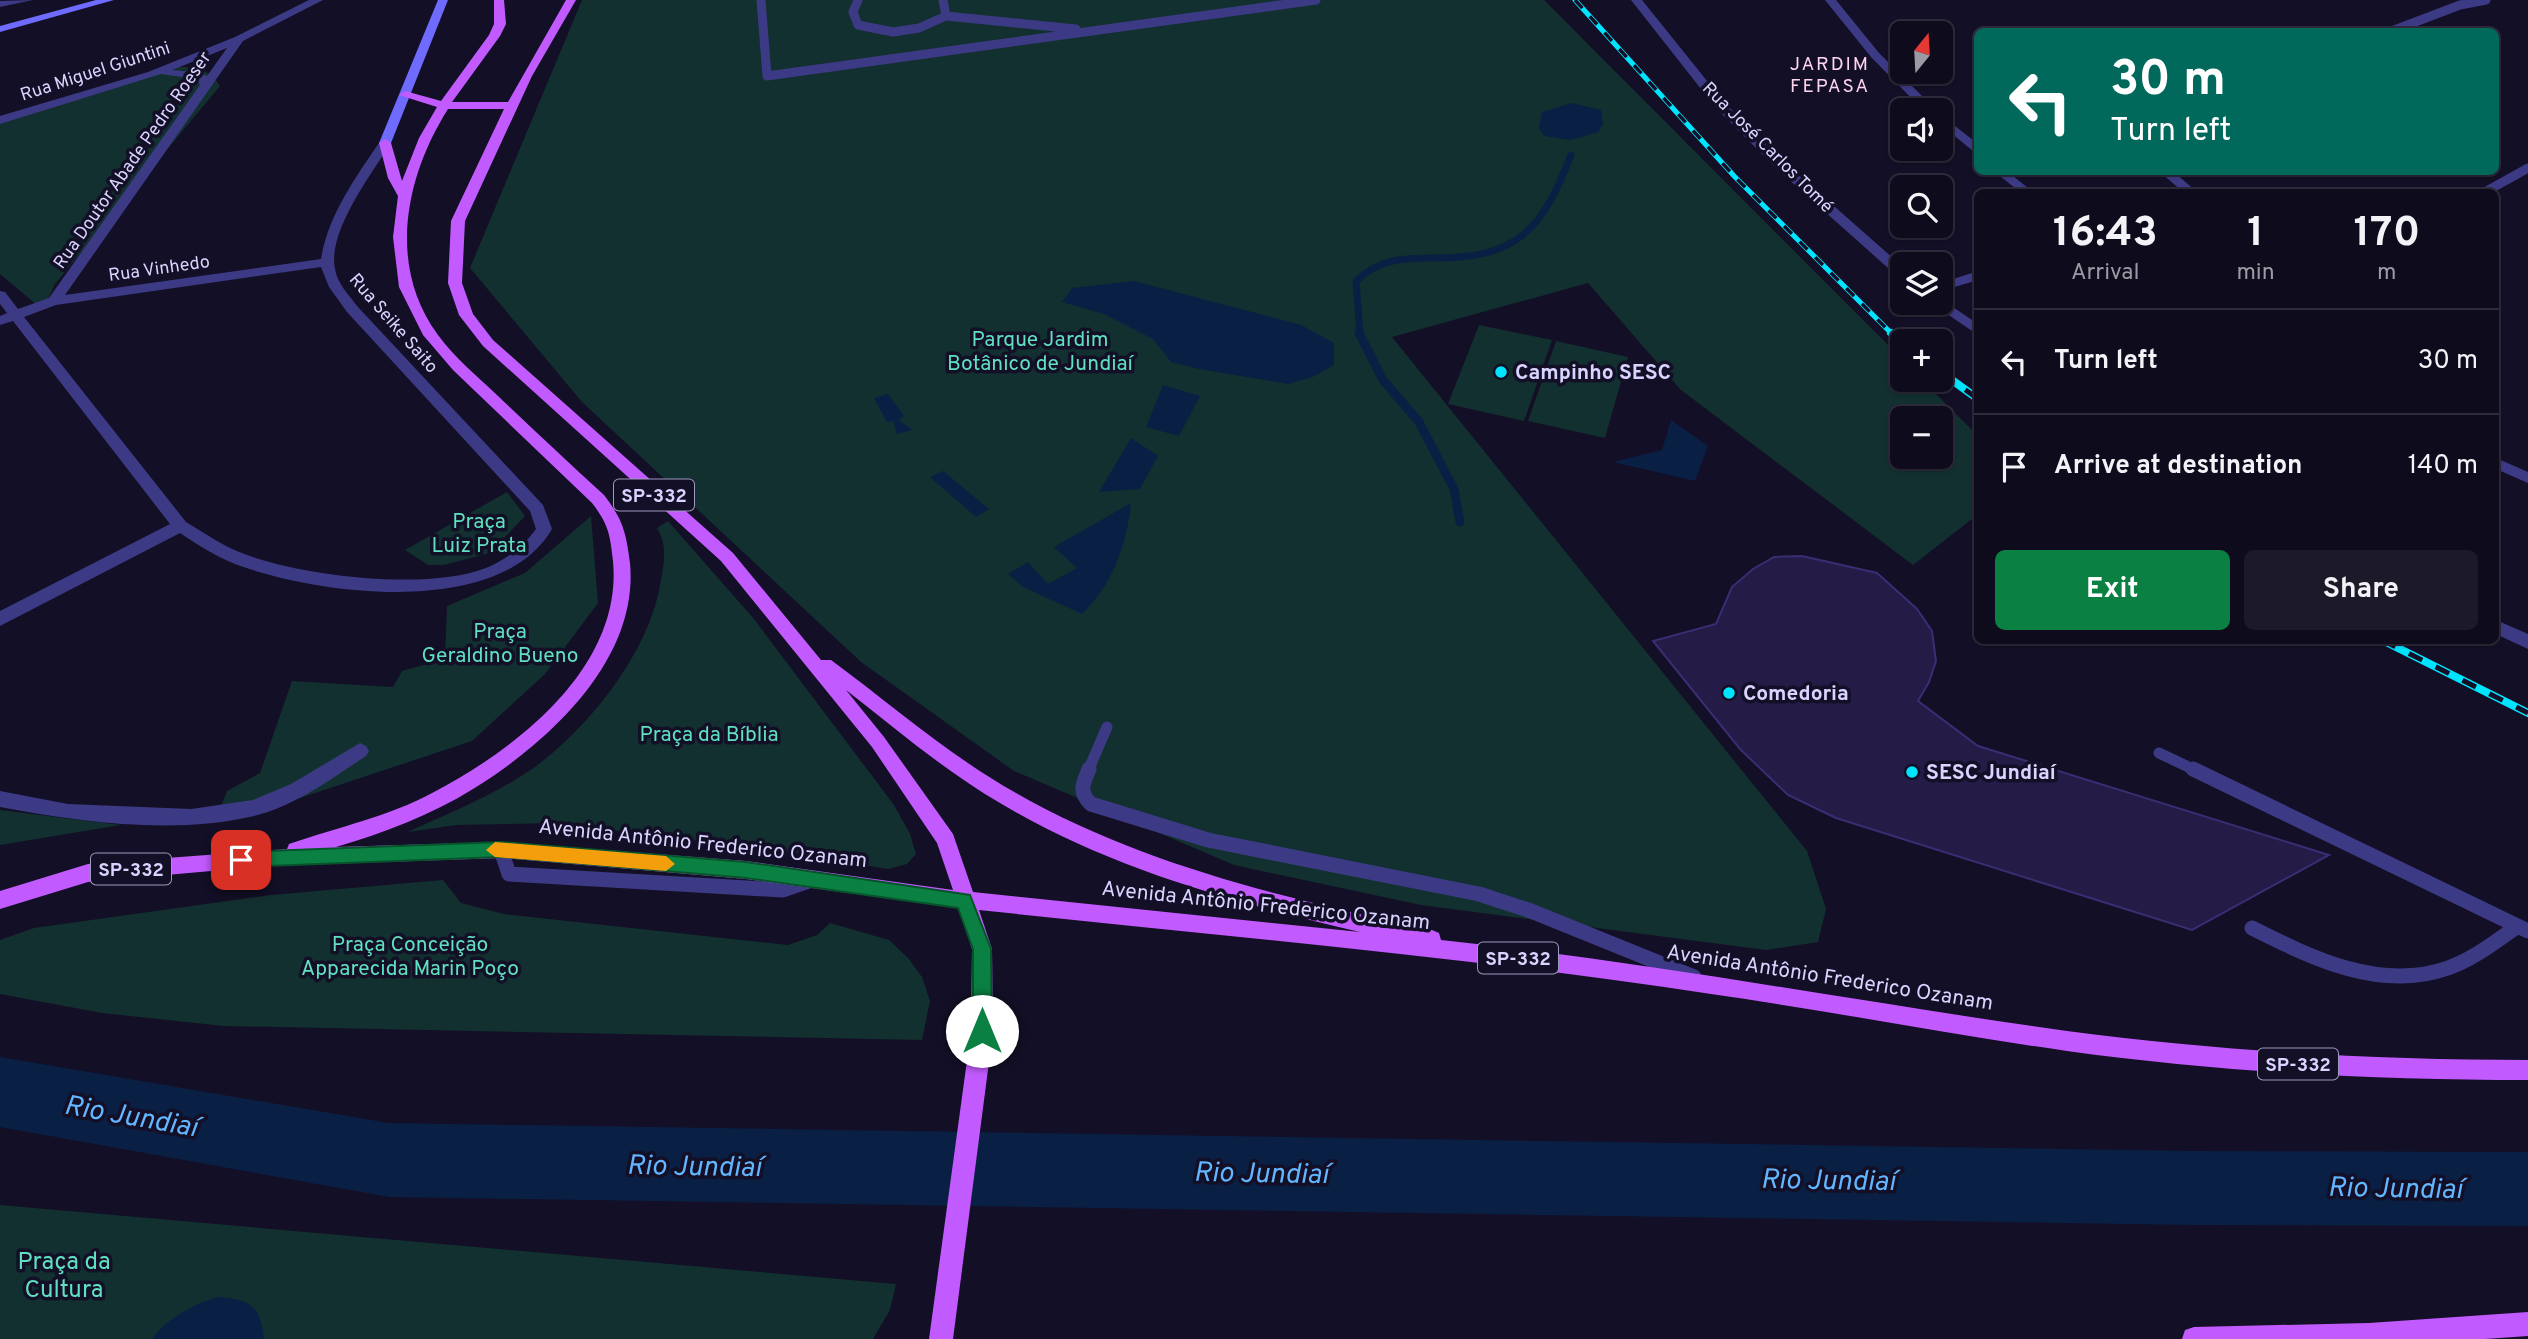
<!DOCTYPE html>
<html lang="en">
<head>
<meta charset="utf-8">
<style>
	:root { --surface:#0e0b1c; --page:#1c1929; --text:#f1f3f6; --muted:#9b9ba3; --line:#2e2b3b; --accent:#0b8043 }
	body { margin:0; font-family:Overpass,sans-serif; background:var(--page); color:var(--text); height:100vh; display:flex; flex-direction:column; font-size:26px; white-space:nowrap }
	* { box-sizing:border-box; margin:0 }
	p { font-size:23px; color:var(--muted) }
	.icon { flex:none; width:38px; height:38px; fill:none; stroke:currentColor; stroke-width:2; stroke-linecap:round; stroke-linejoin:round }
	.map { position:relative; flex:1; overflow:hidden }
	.details { position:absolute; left:1974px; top:189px; width:525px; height:455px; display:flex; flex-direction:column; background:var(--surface); border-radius:10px; box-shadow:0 2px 5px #0004,0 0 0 2px var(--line) }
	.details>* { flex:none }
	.hud { position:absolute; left:1974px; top:28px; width:525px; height:147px; border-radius:10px; box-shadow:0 2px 5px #0004,0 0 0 2px var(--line); background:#00695c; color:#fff; overflow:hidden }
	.needle { width:46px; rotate:18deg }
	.tools { position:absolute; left:1890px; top:21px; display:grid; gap:14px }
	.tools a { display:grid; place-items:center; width:63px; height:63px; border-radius:10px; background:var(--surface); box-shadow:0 2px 5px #0004,0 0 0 2px var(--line); font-size:35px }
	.pin { position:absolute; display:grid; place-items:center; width:60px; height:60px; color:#fff; margin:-30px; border-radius:14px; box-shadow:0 4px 10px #0006 }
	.me { position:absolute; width:77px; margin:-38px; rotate:0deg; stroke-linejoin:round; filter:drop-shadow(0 0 5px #0008) }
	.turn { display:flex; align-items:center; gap:24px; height:147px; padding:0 21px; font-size:32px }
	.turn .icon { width:91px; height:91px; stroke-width:2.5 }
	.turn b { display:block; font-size:49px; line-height:60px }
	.eta { display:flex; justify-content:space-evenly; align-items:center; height:119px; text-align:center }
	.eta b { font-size:42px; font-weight:700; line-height:49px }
	.button { display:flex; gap:14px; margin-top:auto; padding:14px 21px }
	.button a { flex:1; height:80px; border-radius:10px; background:var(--accent); color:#fff; font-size:28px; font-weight:700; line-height:80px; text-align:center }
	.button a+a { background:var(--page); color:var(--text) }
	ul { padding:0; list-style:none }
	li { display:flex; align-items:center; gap:21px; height:105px; padding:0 21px; border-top:2px solid var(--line) }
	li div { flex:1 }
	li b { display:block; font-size:26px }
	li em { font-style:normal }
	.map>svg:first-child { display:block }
</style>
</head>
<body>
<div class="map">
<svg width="2528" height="1339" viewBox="0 0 2528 1339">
	<rect width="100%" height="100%" fill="#130f26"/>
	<path fill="#12302f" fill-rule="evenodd" d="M582 0H1544L1902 359V380H1922L1977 435V515L1913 565 1681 390 1588 283 1392 337 1807 851 1826 909 1818 942 1766 950 1421 905 1234 865 1014 771 861 662 582 402 470 268ZM1902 418H1941V457H1902Z
		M173 66C193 68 209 67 220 86L55 284 43 310 0 274V116Z
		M1479 325 1552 340 1524 421 1448 404Z
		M1556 341 1628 357 1605 438 1528 421Z
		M507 492 525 516 490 553 444 565H428L405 550Z
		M591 516 598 603 545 674 472 741 270 808 219 812 227 791 260 773 292 681 393 687 402 671 445 659 447 606 525 573Z
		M668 521 754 619 894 805 910 834 916 854 907 864 888 869 789 852 555 823 456 825 408 832C450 813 494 795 532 769 586 731 646 656 659 590 663 569 669 547 657 528Z
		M0 810 121 825 0 845Z
		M443 880 461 903 504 914 788 945 817 935 830 923 889 940 908 958 922 977 930 1001 922 1040 224 1026 102 1013 0 994V940L34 928 271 895Z
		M0 1205 896 1284 890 1310 873 1339H0Z"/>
	<path fill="#0a1f44" d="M1572 103 1601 110 1603 124 1598 132 1571 140 1544 136 1539 128 1542 112Z
		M1134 281 1301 325 1334 343V365L1315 376 1289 384 1199 369 1171 362 1153 339 1104 314 1062 302 1072 288Z
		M1163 385 1200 396 1179 436 1146 427Z
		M888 394 904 416 899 420 912 430 897 434 893 421 887 422 874 398Z
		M1671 420 1708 446 1695 481 1613 462 1662 450Z
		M1131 438 1158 456 1140 489 1099 492Z
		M943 471 989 509 976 517 930 477Z
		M1131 503C1127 544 1112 586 1082 614L1023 587 1008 574 1028 562 1048 584 1077 568 1054 547Z
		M218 1297C250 1299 261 1306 264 1339H152C169 1317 192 1305 218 1297Z"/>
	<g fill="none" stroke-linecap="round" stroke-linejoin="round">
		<path stroke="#0a1f44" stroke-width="7" d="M1360 335 1356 281C1378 260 1401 258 1430 258 1517 259 1541 232 1571 155"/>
		<path stroke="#0a1f44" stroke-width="9" d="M1359 333 1383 380 1419 422 1454 489 1460 522"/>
		<path fill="#0a1f44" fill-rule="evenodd" d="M0 1057 389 1123 2191 1151 2528 1152V1226L2191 1225 389 1197 0 1127Z"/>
	</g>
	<path fill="#241b47" stroke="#3b2d73" stroke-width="2" d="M1802 556 1877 573 1917 609 1932 631 1936 661 1929 682 1918 701 1978 746 2329 855 2192 930 1836 818 1788 795 1740 749 1653 641 1716 624 1732 587 1753 569 1774 557Z"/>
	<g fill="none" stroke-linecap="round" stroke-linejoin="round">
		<path stroke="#3d3a85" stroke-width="9" d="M761 0 767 76 1316 0
			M858 0 853 12 858 25 893 32 919 28 946 16 1076 29
			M943 0 946 16
			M2389 32 2460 5 2486 0
			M2167 172 2190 192
			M2485 192 2528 168"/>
		<path stroke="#3d3a85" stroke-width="11" d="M2159 753 2197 771
			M1088 771 1107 727"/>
		<path stroke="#3d3a85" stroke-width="15" d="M1089 769C1083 784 1078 792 1091 804L1208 840 1479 894 1531 911 1694 977
			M2193 769 2528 931
			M501 850 509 874 783 890 809 881
			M2252 928C2312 958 2380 992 2448 968 2474 959 2496 941 2518 926"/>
		<path fill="#3d3a85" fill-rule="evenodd" d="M33 0 0 7V1Z
			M309 0H323L243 41 65 295 321 259C328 215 356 177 381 140H389L391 143C372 173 327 232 335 269 337 283 349 295 357 306L543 505 552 529C500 619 318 595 235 564 215 556 198 545 180 533L0 626V611L170 524 13 321 0 325V316L7 313 0 304V291L5 292 18 309 49 298 200 85 197 79 161 74 0 124V116L148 72 235 37ZM227 48 207 76 201 73 172 70ZM321 267 329 287 347 312 530 511 536 529C524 546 506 560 486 568 428 591 305 576 247 555 224 547 206 534 186 522L24 317 56 305Z
			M1631 0H1642L1724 102 1785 163 1902 266V277L1897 276 1777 169 1716 108Z
			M1825 0H1836L1879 53 1936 110H1923L1871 57Z
			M1941 115 1978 144V155L1941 125Z
			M1995 172H2008L2033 192H2020Z
			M1978 271V280L1941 291V283Z
			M1941 299 1978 324V335L1931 303H1941Z
			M2496 458 2528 472V483L2496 469Z
			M2496 620 2528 634V649L2496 634Z
			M360 743 366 746 369 751 366 756C331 779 295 806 254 816 175 835 79 822 0 807V791L68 804 191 809 253 800 291 784Z"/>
		<path fill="#6f6bff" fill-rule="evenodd" d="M96 0H114L0 32V26Z
			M438 0H448L391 143 381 146 379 143Z"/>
		<path fill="#c25bff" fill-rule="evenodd" d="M494 0H504L506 24 500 36 452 102H508L566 0H576L532 76 465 221 462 283 473 314 493 340 733 553 821 660H831C892 705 950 756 1016 793 1144 866 1289 899 1432 930L1439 933 1441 940C1651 962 1858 1002 2067 1031 2219 1051 2375 1060 2528 1060V1080C2374 1080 2219 1072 2067 1051 1948 1034 1830 1011 1711 994 1468 957 1223 936 979 910L992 949 993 1031 953 1339H929L971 1031 972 949 959 908 746 879 501 858 267 866 88 882 0 909V891L88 864 287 849 289 844C338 827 388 817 434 792 518 748 623 666 613 561 610 535 609 525 592 503L453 370 423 335 399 287 393 237 398 196 388 178 379 143 385 139 391 143 402 181 419 138 437 107 399 95 405 91 441 101 489 35 494 24ZM448 109H504L451 221 448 283 459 315 483 346 721 561 872 747 937 843 953 890 746 861 501 842 336 847C384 833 431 815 473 789 549 742 639 660 630 563 626 532 623 520 604 495 568 462 533 429 498 396 477 376 455 358 438 335 387 266 405 177 448 109ZM846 690C896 729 945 771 1000 803 1110 869 1236 903 1360 932L973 892 953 834 884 737Z
			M2528 1312V1336L2485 1339H2182L2185 1330 2194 1327 2369 1323Z"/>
		<g stroke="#00e5ff" stroke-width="5">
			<path id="rail-far1" d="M1575 0 1735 177 1893 335"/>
		</g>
		<g stroke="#00e5ff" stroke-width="8">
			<path id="rail" d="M1891 333 1902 344
				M1941 372 1978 399
				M2382 640 2528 713"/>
		</g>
		<use href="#rail-far1" stroke="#130f26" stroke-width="3.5" stroke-dasharray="11" stroke-linecap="butt"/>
		<use href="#rail" stroke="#130f26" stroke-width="5" stroke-dasharray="15" stroke-linecap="butt"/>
	</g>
	<path fill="#0b8043" stroke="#07532c" stroke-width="2" d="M501 842 746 862 970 895 991 949 992 1031 989 1037 982 1040 975 1037 973 1031V949L958 908 746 878 501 857 241 867 232 860 241 852Z"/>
	<path fill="#f59e0b" d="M495 842 666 856 675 864 666 871 495 857 486 850Z"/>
	<g fill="#00e5ff" stroke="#130f26" stroke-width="2.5">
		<circle cx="1501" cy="372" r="7"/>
		<circle cx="1729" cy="693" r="7"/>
		<circle cx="1912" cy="772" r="7"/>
	</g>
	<g text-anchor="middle" stroke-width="7" stroke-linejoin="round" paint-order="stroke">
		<g font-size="18" fill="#d9d4ff" stroke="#130f26">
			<text transform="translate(95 71) rotate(-18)" y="6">Rua Miguel Giuntini</text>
			<text transform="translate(1768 147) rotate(45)" y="6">Rua José Carlos Tomé</text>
			<text transform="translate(132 160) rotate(-55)" y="6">Rua Doutor Abade Pedro Roeser</text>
			<text transform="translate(159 268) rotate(-8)" y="6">Rua Vinhedo</text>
			<text transform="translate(394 323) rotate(49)" y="6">Rua Seike Saito</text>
		</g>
		<g font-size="19" letter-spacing="2" fill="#ffd6f0" stroke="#130f26">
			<text x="1830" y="70">JARDIM<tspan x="1830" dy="22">FEPASA</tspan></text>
		</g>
		<g fill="#130f26" stroke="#9e99be" stroke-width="2">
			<rect x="614" y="479.5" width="80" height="31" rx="5"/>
			<rect x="91" y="853.5" width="80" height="31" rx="5"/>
			<rect x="1478" y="942.5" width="80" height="31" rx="5"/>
			<rect x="2258" y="1048.5" width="80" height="31" rx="5"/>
		</g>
		<g font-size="19" font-weight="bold" fill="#d9d4ff">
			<text x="654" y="502">SP-332</text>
			<text x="131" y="876">SP-332</text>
			<text x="1518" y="965">SP-332</text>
			<text x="2298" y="1071">SP-332</text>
		</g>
		<g font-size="21" fill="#5fe0c0" stroke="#130f26">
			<text x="1040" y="346">Parque Jardim<tspan x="1040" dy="24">Botânico de Jundiaí</tspan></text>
			<text x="479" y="528">Praça<tspan x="479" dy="24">Luiz Prata</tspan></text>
			<text x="500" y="638">Praça<tspan x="500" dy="24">Geraldino Bueno</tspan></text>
			<text x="709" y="741">Praça da Bíblia</text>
			<text x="410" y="951">Praça Conceição<tspan x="410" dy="24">Apparecida Marin Poço</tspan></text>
		</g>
		<g font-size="21" font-weight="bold" fill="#d9d4ff" stroke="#130f26" text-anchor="start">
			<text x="1515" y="379">Campinho SESC</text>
			<text x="1743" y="700">Comedoria</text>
			<text x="1926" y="779">SESC Jundiaí</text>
		</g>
		<g font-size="21" fill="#d9d4ff" stroke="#130f26">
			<text transform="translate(703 843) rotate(6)" y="7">Avenida Antônio Frederico Ozanam</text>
			<text transform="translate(1266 905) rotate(6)" y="7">Avenida Antônio Frederico Ozanam</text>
			<text transform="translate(1830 977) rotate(9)" y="7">Avenida Antônio Frederico Ozanam</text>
		</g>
		<g font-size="24" fill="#5fe0c0" stroke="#130f26">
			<text x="64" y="1269">Praça da<tspan x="64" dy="28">Cultura</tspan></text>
		</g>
		<g font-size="28" font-style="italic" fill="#62b6ff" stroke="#130f26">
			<text transform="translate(131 1115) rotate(10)" y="10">Rio Jundiaí</text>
			<text transform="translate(694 1165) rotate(1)" y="10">Rio Jundiaí</text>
			<text transform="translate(1261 1172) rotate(1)" y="10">Rio Jundiaí</text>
			<text transform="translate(1828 1179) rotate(1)" y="10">Rio Jundiaí</text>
			<text transform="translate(2395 1187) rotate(1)" y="10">Rio Jundiaí</text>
		</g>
	</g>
</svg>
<div class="tools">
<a><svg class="needle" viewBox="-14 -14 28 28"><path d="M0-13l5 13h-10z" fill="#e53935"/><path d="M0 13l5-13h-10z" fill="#9b9ba3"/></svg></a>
<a><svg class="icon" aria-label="sound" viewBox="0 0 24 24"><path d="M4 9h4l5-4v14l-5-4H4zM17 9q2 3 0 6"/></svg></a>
<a><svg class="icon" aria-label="search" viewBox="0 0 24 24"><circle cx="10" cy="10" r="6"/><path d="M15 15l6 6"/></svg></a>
<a><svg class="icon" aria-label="layers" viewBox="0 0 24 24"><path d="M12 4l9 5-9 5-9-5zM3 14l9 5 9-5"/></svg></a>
<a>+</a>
<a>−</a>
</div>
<div class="pin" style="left:241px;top:860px;background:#d93025"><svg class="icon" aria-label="arrive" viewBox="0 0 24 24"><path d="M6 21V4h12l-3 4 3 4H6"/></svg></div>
<svg class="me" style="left:982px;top:1031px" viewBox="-20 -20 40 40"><circle r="19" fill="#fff"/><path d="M0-13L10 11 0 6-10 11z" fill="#0b8043"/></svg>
<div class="hud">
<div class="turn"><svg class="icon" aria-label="left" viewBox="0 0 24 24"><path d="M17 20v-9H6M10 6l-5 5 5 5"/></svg><div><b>30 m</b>Turn left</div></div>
</div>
<section class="details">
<div class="eta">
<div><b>16:43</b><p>Arrival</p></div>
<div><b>1</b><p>min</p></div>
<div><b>170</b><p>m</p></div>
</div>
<ul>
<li><svg class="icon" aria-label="left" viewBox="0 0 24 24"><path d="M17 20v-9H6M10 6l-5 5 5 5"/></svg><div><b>Turn left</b></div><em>30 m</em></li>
<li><svg class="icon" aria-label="arrive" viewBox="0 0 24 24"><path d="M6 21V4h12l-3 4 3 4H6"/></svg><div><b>Arrive at destination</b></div><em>140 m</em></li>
</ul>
<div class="button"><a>Exit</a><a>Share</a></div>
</section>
</div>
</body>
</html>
